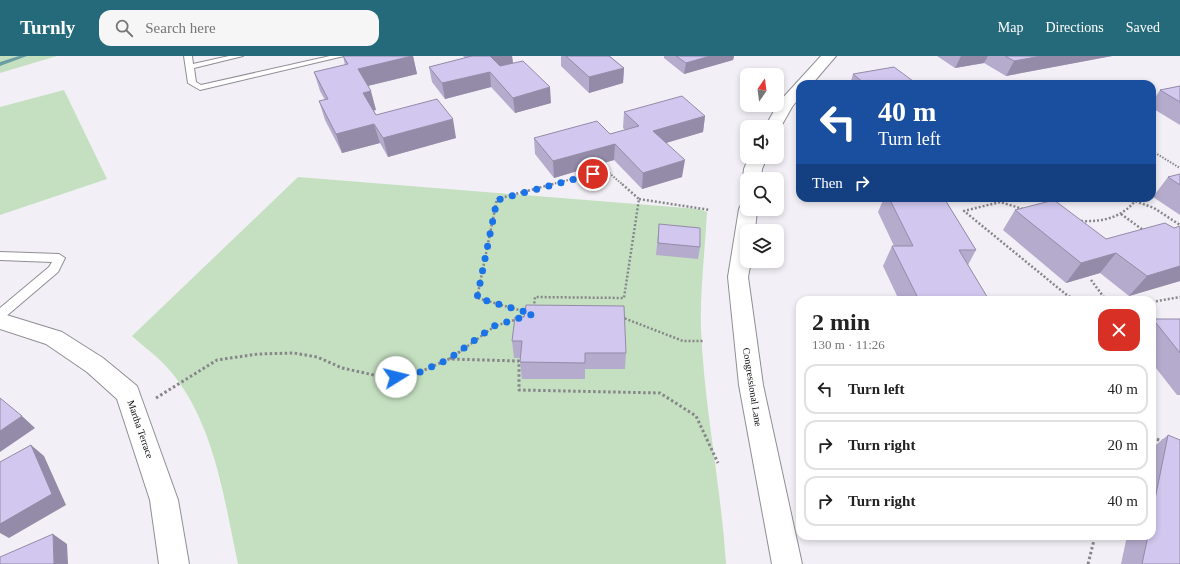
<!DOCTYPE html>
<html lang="en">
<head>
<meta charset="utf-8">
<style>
	:root { --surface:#fff; --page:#f6f6f6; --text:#222; --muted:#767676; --line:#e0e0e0; --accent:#256a7a }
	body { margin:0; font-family:Georgia,serif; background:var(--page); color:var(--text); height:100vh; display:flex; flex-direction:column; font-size:15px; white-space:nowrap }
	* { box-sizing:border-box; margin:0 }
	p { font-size:13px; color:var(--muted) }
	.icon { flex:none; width:22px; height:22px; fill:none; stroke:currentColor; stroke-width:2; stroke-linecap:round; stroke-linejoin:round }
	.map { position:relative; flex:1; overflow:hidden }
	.details { position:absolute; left:796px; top:240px; width:360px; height:244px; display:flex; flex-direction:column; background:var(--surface); border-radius:12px; box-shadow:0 2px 6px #0003 }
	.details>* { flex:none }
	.guide { position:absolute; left:796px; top:24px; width:360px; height:122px; border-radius:12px; box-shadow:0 2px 6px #0003; background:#1a4fa0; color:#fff; overflow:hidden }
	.needle { width:26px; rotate:14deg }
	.controls { position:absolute; left:740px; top:12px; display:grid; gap:8px }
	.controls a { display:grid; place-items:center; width:44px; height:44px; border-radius:8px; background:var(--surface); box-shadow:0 2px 6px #0003; font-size:20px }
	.pin { position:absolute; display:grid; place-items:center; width:34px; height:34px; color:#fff; margin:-17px; border:2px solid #fff; border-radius:50%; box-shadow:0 1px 4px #0007 }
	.me { position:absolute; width:44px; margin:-22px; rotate:81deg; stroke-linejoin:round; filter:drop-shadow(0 0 3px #0008) }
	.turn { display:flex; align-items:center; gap:14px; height:84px; padding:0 16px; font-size:18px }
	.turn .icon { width:52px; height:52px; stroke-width:2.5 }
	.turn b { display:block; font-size:28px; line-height:34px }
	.then { display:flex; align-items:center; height:38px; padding:0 16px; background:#0003; gap:8px; font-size:15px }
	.round { display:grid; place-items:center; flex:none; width:42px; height:42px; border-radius:12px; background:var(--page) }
	.headline { display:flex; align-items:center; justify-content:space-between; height:68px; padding:0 16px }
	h1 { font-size:24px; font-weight:600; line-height:30px }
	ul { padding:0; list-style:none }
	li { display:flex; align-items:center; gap:12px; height:50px; margin:0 8px 6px; padding:0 8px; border:2px solid var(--line); border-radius:12px }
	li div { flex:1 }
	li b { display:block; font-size:15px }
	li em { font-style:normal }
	header { display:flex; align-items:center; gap:24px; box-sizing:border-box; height:56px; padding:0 20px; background:var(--accent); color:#fff }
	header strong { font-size:19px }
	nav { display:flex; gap:22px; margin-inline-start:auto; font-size:14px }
	.search { width:280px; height:36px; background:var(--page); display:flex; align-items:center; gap:10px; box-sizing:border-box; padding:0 14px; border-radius:12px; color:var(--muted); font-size:15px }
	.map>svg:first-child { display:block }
</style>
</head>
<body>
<header>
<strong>Turnly</strong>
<div class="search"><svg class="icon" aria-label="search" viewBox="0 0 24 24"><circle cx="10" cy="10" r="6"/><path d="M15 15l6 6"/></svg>Search here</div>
<nav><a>Map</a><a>Directions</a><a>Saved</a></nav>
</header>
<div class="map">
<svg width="1180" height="508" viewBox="0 0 1180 508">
	<rect width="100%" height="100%" fill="#f2f0f6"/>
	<path fill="#c5e0c1" d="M0 0H57L0 17Z
		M64 34 107 123 0 159V51Z
		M298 121 699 153 707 156C705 195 700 234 701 272 704 351 721 429 726 508H238C224 443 215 370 172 317 161 303 145 292 132 280Z"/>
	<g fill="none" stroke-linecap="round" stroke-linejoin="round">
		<path fill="#6b9fa1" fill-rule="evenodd" d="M19 0H27L0 10V6Z"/>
		<g stroke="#908e94" stroke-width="2">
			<path id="service" d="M184 0H192L193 8 229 0H243L194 12 196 26 201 29 330 0H344L200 34 188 27Z
				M0 196 59 198 65 202 58 216 4 262 0 263V252L49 211 52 206 0 204Z"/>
		</g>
		<g stroke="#908e94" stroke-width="2">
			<path id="minor" d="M0 257 62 276 103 302 137 330 178 444 189 508H159L150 444 117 343 87 316 46 288 0 273Z"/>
		</g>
		<g stroke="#908e94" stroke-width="2">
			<path id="tertiary" d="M821 0H836L812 28H800V41L792 51 779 74 777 75V71H765L779 46Z
				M749 101H767L762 113 761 123H747V127L743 123 744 113Z
				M747 147V153H757L755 175H747V205H751L748 221 763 329 802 508H772L739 329 728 221 739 153 741 149Z"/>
		</g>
		<path stroke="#87868a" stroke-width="2" stroke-dasharray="1.5 1.5" stroke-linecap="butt" d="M1152 95 1180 112
			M549 129 606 114 623 129"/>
		<path stroke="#87868a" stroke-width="2.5" stroke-dasharray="2 2" stroke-linecap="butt" d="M553 128 497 143 477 242 533 258 535 241 624 242 639 143 622 128
			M1137 142 1135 145 1154 152 1180 169
			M639 143 710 154
			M1023 153 1000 146 964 155 1068 240 1079 244
			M1121 158 1143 174
			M1081 165C1102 166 1121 162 1135 145
			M1091 224 1106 244
			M1152 246 1180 241
			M621 261 683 285H704
			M461 295 495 270 527 260"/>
		<path stroke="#87868a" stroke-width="3" stroke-dasharray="2.5 2.5" stroke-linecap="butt" d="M450 303 462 294
			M156 342 217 304 258 298 294 297 317 301 342 312 383 321H409L449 303 519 305V334L660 337 696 360 718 407
			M1152 382 1163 385
			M1088 508 1095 480"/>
		<use href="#service" fill="#fff" fill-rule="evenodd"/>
		<use href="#minor" fill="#fff" fill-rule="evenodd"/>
		<use href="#tertiary" fill="#fff" fill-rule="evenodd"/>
	</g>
	<path fill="#b5abcd" d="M343 0H413L417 18 368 30 376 54H374L376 59 456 82 388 101 380 87 342 97 325 64 319 45 325 44 320 35 314 16 345 9Z
		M463 0H512L513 7 551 47 515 57 491 31 445 43 432 26 429 11 465 2Z
		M561 0H611H610L624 12 623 27 589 37 561 10Z
		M664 0H734L733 4 684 18 664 2Z
		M937 0H1112L1006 20 984 7 955 12Z
		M853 18 917 28H850Z
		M1180 30V69L1152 52V46L1160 34Z
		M624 56 705 60 703 76 666 87 682 121 642 133 614 104 554 122 535 98 534 82 610 78 625 74 623 72Z
		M1180 118V159L1153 141 1168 121Z
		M884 142H944L976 194 968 209 989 244H899L883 210 892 190H894L878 156Z
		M1015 154 1106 183 1174 172 1180 170V225L1129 240 1100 217 1066 227 1003 174Z
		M659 168 700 191 698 203 656 199Z
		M515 261 626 297 625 313H585V323H522L520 306 521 302H514L512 285Z
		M1153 263H1180V339H1177L1152 307V265Z
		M1168 379 1180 508H1121L1127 480H1152V392Z"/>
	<path fill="#938ba7" d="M412 0H413L417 18 363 31 358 13Z
		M489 0H512L513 8 490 14Z
		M710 0H734L733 4 684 18 686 7Z
		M961 0H988L984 7 955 12Z
		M1041 0H1112L1006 20 1014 5Z
		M624 12 623 27 589 37V21Z
		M490 16 491 31 445 43 442 27Z
		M550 31 551 47 515 57 513 42Z
		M371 35 376 54 368 56 363 37Z
		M705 60 703 76 652 91 653 75Z
		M453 63 456 82 388 101 383 82Z
		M374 68 380 87 342 97 336 78Z
		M615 88 614 104 554 122 553 105Z
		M685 104 682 121 642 133 643 117Z
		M1116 197 1100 217 1066 227 1081 207Z
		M1180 210V225L1129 240 1147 220Z
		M22 360 35 372 0 396V375Z
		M31 389 44 400 66 449 9 482 0 477V468Z
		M53 478 67 488 68 508H54Z"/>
	<path fill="#d2c7ee" stroke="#938ba7" d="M343 0H412L358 13 371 35 363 37 376 59 437 43 453 63 383 82 374 68 336 78 319 45 328 43 314 16 348 8Z
		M472 0H490L500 10 523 5 550 31 513 42 490 16 442 27 429 11Z
		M566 0H609L624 12 589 21Z
		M676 0H710L686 7Z
		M1005 0H1041L1014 5Z
		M894 11 917 28H865L853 18Z
		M1180 30V46L1160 34Z
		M682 40 705 60 653 75 685 104 643 117 615 88 553 105 534 82 597 65 610 78 639 70 624 56Z
		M1180 118V129L1168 121Z
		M889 142H944L976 194H959L989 244H919L892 190H913Z
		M1054 144 1106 183 1165 167 1174 172 1180 170V210L1147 220 1116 197 1081 207 1015 154Z
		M659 168 700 172V191L658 187Z
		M526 249 624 250 626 297H585V307L520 306 522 285H512L515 261H524Z
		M1153 263H1180V297Z
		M0 342 22 360 0 375Z
		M1168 379 1180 384V508H1142L1148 480H1152V458Z
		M31 389 52 438 0 468V406Z
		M53 478 54 508H0V501Z"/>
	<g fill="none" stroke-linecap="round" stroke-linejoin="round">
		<path stroke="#1a73e8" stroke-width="7" stroke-dasharray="0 12.6" d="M396 321H409L449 303 494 270 533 258 477 242 497 144 593 118"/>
	</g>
	<g text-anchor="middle" stroke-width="4" stroke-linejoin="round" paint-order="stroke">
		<g font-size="10" fill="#0e0e10" stroke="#fff">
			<text transform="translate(753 331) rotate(81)" y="4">Congressional Lane</text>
			<text transform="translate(141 373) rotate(71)" y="4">Martha Terrace</text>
		</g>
	</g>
</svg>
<div class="controls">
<a><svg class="needle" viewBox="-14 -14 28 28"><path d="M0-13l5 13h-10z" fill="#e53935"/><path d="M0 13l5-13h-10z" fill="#767676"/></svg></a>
<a><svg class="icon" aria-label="sound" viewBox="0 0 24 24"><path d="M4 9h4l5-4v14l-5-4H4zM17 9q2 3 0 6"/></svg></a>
<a><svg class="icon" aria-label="search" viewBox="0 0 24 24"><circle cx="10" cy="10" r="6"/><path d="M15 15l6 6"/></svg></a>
<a><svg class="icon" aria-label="layers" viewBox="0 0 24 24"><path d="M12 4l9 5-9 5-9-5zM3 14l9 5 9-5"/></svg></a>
</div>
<div class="pin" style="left:593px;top:118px;background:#d93025"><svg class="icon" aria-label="arrive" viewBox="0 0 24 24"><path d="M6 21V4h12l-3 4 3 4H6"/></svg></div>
<svg class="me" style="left:396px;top:321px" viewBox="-20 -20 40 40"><circle r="19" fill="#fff"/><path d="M0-13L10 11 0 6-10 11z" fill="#1a73e8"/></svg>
<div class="guide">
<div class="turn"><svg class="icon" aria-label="left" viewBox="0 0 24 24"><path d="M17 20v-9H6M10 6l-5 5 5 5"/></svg><div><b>40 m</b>Turn left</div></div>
<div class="then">Then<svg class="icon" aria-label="right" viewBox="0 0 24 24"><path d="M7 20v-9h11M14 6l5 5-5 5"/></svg></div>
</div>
<section class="details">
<div class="headline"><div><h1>2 min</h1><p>130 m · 11:26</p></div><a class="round" style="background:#d93025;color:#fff"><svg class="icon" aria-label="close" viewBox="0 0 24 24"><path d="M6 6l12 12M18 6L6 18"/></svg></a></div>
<ul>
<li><svg class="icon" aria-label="left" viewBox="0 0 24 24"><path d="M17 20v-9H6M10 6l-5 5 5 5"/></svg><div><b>Turn left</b></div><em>40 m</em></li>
<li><svg class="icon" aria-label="right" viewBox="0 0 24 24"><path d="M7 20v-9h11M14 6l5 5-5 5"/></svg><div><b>Turn right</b></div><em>20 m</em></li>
<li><svg class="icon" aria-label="right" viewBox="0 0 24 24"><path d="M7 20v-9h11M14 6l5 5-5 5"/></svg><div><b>Turn right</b></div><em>40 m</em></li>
</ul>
</section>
</div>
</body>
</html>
